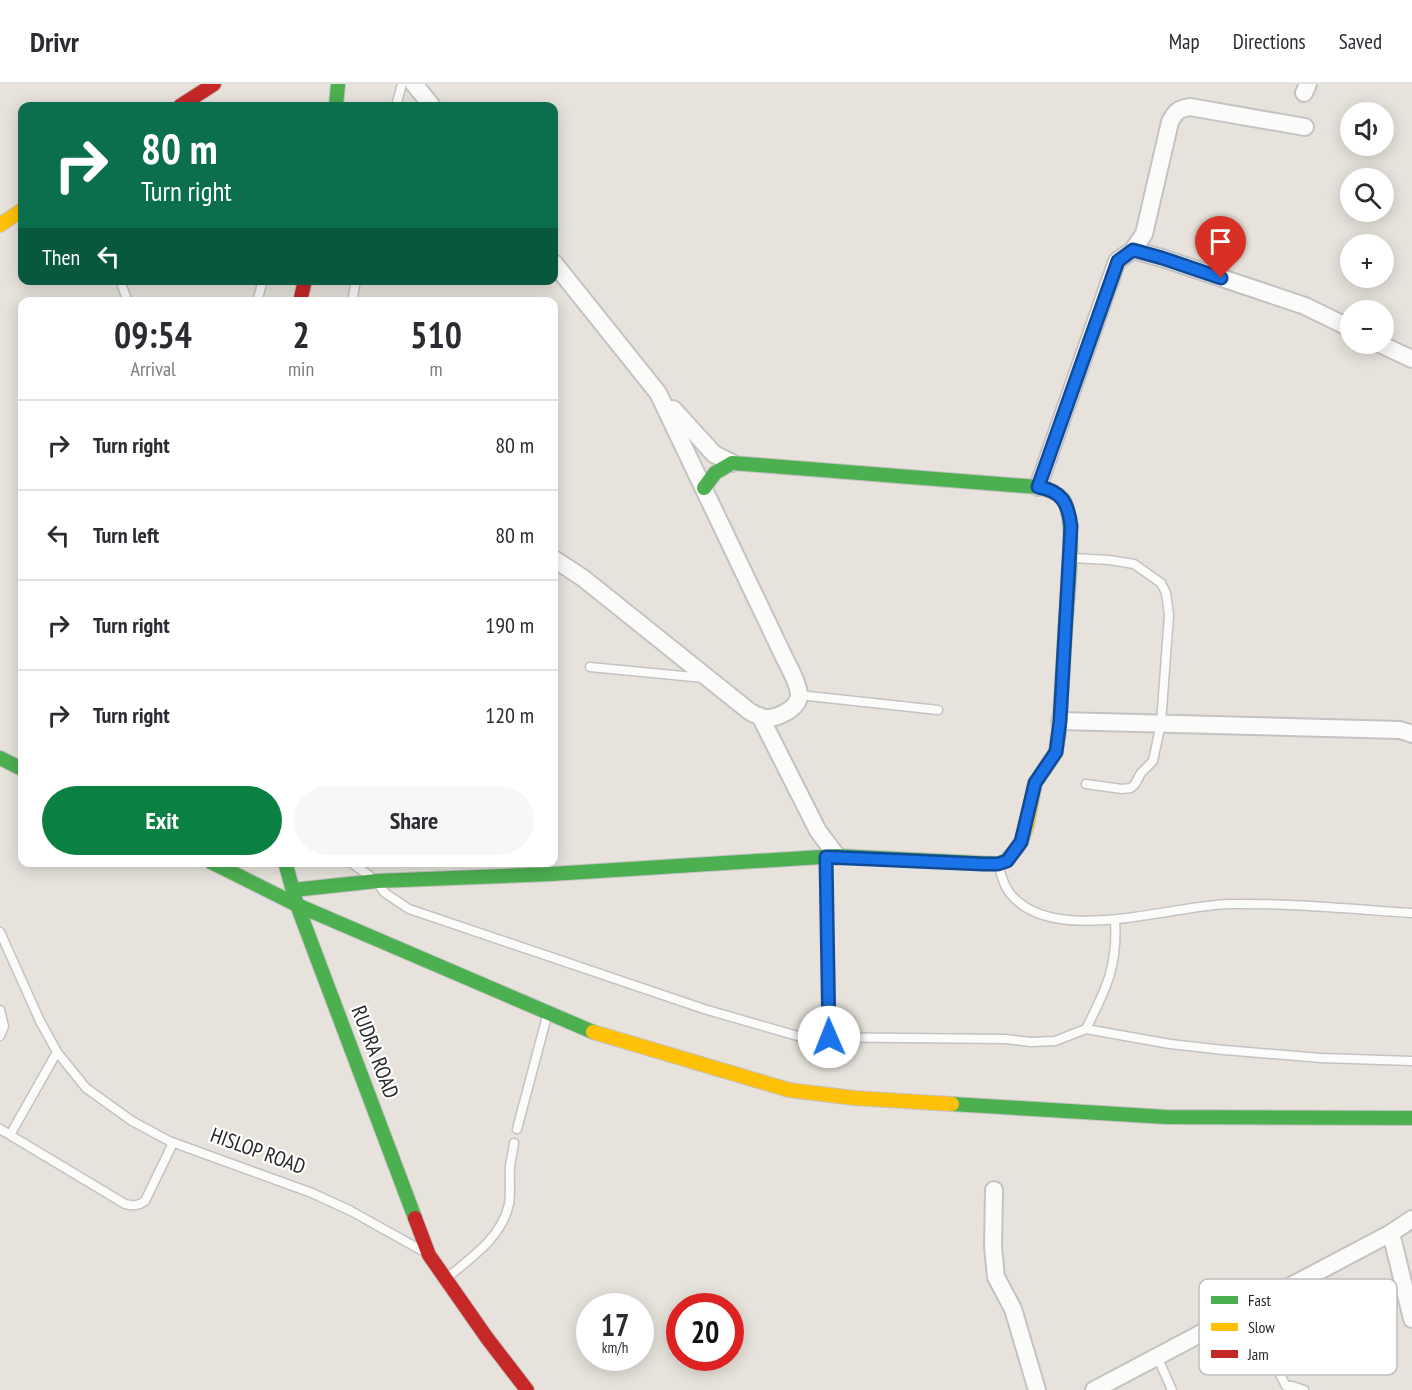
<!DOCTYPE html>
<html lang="en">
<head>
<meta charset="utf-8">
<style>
	:root { --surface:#fff; --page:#f7f7f7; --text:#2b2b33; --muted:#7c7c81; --line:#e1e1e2; --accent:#0b8043 }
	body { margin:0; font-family:"PT Sans Narrow",sans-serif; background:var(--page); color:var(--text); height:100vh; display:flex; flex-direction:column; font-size:22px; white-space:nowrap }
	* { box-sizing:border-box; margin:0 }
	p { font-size:20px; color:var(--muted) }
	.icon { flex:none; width:33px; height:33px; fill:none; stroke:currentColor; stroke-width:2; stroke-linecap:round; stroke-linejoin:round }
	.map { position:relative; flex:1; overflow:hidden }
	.sheet { position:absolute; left:18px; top:213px; width:540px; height:570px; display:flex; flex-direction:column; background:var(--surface); border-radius:12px; box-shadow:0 3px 15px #0003 }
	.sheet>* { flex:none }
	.guide { position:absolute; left:18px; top:18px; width:540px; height:183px; border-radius:12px; box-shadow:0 3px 15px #0003; background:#0b6e4f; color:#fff; overflow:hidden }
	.tools { position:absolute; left:1340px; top:18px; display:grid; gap:12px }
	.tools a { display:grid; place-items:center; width:54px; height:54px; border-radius:50%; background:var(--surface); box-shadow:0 3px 15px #0003; font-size:30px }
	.speed { position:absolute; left:576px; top:1209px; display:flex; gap:12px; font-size:30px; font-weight:700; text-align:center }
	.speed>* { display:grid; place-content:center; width:78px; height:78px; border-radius:50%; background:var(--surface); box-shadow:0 3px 15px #0003; line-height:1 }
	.speed small { font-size:15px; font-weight:400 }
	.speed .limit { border:9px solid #d22; background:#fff; color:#111 }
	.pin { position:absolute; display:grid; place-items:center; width:51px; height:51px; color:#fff; margin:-62px -26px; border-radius:50% 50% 50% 0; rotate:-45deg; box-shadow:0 0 6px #0007 }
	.pin .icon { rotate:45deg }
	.me { position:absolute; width:66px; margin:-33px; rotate:359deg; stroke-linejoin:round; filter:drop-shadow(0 0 4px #0008) }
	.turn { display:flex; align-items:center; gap:21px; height:126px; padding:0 24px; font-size:27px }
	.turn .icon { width:78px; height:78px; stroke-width:2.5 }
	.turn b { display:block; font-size:42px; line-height:51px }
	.then { display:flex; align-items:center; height:57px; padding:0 24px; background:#0003; gap:12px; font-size:22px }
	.eta { display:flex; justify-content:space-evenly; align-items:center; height:102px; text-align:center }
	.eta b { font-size:36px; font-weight:700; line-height:42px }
	.cta { display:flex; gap:12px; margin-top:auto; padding:12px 24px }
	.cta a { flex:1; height:69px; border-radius:36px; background:var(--accent); color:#fff; font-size:24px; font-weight:700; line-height:69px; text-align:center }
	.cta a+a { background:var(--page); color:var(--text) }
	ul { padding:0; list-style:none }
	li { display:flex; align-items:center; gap:18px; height:90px; padding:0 24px; border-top:2px solid var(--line) }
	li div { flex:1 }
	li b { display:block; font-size:22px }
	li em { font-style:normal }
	header { display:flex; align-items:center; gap:36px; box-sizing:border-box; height:84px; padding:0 30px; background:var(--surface); border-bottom:2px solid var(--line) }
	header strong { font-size:28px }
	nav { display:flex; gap:33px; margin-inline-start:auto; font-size:21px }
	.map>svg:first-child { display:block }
</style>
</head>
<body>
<header>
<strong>Drivr</strong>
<nav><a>Map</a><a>Directions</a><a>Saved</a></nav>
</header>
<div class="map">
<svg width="1412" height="1306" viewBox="0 0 1412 1306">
	<rect width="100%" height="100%" fill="#e7e3dc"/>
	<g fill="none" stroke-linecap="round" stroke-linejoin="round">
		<g stroke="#c4c2c2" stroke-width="11">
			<path id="lane" d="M396 22 402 0
				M120 196 128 218
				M257 218 263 196
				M352 218 356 196
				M1072 474 1109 476 1134 480 1161 499 1166 509 1169 531 1161 639 1153 677 1141 689 1135 700 1131 704 1122 705 1086 700
				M590 583 704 594
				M799 611 938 626
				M826 774 829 953
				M350 778 370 792
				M999 783C1001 791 1004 801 1009 808 1050 864 1173 821 1229 820 1290 819 1351 825 1412 829
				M379 801 385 809 409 825 704 925 801 953 1006 955 1031 958 1055 957 1086 945 1170 960 1224 966 1321 974 1412 977
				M0 848 40 937 57 968 86 1004 132 1037 169 1057 312 1109 351 1127 421 1166
				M0 926 4 942 0 952
				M1086 945C1106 905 1118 882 1115 836
				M0 1045 125 1120C133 1122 138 1122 145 1117L173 1059
				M517 1045 547 932
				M10 1051 57 968
				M448 1193C472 1173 502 1153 509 1120 511 1108 509 1095 510 1082 511 1075 513 1067 514 1059
				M1246 1225 1286 1302
				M1157 1272 1172 1306
				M1286 1302H1292L1304 1306"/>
		</g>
		<g stroke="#c4c2c2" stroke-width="20">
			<path id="street" d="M414 0 432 22
				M1304 9 1308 0
				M1133 166 1162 174 1305 222 1350 244
				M554 179 658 309 785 575C790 585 798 599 799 610 800 624 778 634 767 634 760 634 754 630 749 627L583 494 554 475
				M1380 260 1412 275
				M673 325 714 370 732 379
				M1038 403 1117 177 1133 166 1144 150 1170 38C1175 28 1178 25 1190 23L1305 43
				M760 632 818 747 837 772
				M1060 637 1400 646 1412 650
				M994 1106 993 1163 996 1193 1013 1225 1037 1306
				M1391 1149 1412 1235
				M1094 1306 1391 1149 1412 1135"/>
		</g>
		<g stroke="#c4c2c2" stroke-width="16">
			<path id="fast" d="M336 22 338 0
				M704 404 715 389 732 379 1038 403C1047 405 1057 408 1063 415 1078 436 1066 522 1065 551
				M0 674 22 685
				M211 778 297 821 593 948
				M285 778 297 821 415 1134
				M293 806 377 797 551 790 837 772 998 780 1007 776 1016 765
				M952 1020 1166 1033 1412 1034"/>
		</g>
		<g stroke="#c4c2c2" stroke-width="16">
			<path id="slow" d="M0 141 22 126
				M1016 765 1021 758 1027 741 1035 699 1056 668 1059 648 1065 551
				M593 948 789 1006 854 1014 952 1020"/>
		</g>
		<g stroke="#c4c2c2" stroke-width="16">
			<path id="jam" d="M180 22 214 0
				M300 218 305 196
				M415 1134 429 1171 487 1254 527 1306"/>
		</g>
		<use href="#lane" stroke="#fbfbfa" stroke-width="8"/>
		<use href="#street" stroke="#fbfbfa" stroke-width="16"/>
		<use href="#fast" stroke="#4caf50" stroke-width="14"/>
		<use href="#slow" stroke="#ffc107" stroke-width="14"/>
		<use href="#jam" stroke="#c62828" stroke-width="14"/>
	</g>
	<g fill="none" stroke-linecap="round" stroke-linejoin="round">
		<g stroke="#114b97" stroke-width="15">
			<path id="route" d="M829 953 826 773 983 780H998L1007 777 1021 758 1035 699 1056 668 1060 637 1071 442C1068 419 1062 407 1038 403L1118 177 1133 166 1162 174 1221 194"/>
		</g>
		<use href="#route" stroke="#1a73e8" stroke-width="10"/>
	</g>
	<g text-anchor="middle" stroke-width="4.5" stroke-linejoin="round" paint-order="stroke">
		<g font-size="21" fill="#282828" stroke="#fff">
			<text transform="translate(375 968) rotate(69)" y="7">RUDRA ROAD</text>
			<text transform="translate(258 1067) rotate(20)" y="7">HISLOP ROAD</text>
		</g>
	</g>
	<rect x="1199" y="1195" width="198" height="96" rx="9" fill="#fff" stroke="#bebebe" stroke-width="1.5"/>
	<rect x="1211" y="1212" width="27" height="8" fill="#4caf50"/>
	<rect x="1211" y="1239" width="27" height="8" fill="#ffc107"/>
	<rect x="1211" y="1266" width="27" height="8" fill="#c62828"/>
	<g font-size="16" fill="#282828">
		<text x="1248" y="1222">Fast</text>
		<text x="1248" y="1249">Slow</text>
		<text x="1248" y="1276">Jam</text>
	</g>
</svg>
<div class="tools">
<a><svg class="icon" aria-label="sound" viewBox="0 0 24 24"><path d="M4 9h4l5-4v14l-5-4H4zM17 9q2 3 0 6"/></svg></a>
<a><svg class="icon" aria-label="search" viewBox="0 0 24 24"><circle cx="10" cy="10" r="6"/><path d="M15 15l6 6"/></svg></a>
<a>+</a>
<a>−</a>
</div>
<div class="speed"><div>17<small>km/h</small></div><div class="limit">20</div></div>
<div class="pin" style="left:1221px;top:194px;background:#d93025"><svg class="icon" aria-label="arrive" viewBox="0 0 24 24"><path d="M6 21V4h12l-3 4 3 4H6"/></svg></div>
<svg class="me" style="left:829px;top:953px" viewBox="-20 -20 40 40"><circle r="19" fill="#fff"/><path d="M0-13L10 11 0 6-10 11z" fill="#1a73e8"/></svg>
<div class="guide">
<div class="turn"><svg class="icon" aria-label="right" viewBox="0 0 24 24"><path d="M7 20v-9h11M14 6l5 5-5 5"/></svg><div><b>80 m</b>Turn right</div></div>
<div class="then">Then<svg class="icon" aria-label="left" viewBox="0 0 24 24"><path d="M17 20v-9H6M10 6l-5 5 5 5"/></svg></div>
</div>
<section class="sheet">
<div class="eta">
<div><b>09:54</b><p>Arrival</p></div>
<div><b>2</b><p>min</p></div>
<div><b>510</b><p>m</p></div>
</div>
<ul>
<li><svg class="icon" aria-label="right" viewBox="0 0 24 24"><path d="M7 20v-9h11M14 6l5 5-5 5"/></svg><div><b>Turn right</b></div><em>80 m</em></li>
<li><svg class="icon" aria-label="left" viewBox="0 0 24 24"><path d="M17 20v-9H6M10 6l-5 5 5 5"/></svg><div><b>Turn left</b></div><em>80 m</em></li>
<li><svg class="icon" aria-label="right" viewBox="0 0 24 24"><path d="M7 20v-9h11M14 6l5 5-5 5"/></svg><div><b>Turn right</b></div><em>190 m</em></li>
<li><svg class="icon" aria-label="right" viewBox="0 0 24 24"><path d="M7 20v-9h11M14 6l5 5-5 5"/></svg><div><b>Turn right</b></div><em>120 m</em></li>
</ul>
<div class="cta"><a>Exit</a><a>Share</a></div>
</section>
</div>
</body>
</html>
